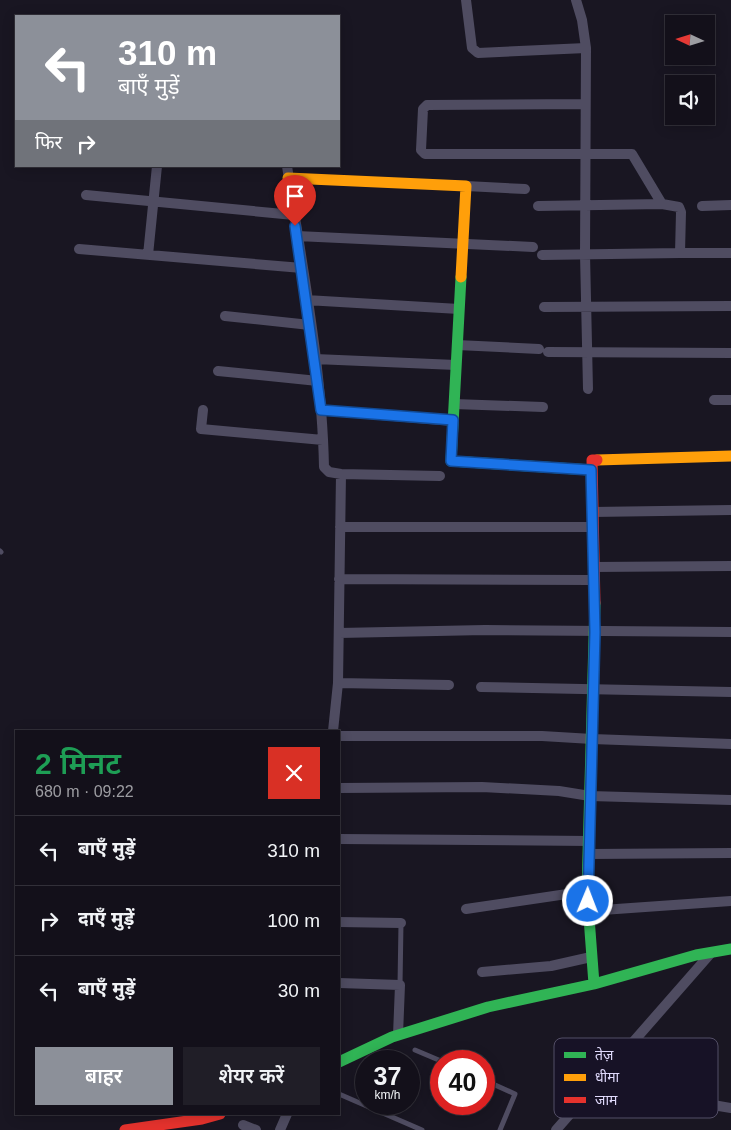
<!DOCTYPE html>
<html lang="hi">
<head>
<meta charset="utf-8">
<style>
	:root { --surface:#13101a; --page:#201e27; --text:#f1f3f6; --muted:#9d9da2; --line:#323039; --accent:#8c9099 }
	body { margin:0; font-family:Arial,"Noto Sans Devanagari",sans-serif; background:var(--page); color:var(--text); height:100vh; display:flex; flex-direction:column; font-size:19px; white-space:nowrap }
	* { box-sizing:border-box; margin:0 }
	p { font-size:16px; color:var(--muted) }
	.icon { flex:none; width:28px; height:28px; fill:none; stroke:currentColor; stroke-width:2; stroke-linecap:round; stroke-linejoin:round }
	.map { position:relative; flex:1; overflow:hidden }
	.panel { position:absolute; left:15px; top:730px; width:325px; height:385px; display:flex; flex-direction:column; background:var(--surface); border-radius:0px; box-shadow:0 2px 12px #0003,0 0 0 1px var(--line) }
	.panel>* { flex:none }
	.banner { position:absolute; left:15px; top:15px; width:325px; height:152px; border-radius:0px; box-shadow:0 2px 12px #0003,0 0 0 1px var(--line); background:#8c9099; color:#fff; overflow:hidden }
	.needle { width:32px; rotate:274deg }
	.tools { position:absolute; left:665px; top:15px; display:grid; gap:10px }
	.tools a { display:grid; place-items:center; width:50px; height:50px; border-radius:0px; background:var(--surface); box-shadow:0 2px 12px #0003,0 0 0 1px var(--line); font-size:25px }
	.speed { position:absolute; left:355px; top:1050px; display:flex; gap:10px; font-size:25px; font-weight:700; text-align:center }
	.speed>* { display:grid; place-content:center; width:65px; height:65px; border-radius:50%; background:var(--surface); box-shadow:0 2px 12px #0003,0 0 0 1px var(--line); line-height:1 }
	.speed small { font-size:12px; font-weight:400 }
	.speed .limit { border:8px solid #d22; background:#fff; color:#111 }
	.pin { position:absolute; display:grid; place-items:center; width:42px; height:42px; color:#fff; margin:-51px -21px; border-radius:50% 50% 50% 0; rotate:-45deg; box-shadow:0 0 5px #0007 }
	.pin .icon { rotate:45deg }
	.me { position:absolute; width:55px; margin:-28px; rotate:1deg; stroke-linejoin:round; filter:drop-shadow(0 0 4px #0008) }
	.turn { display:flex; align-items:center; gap:18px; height:105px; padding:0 20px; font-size:22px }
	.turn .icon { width:65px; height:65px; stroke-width:2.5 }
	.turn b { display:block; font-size:35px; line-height:42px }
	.then { display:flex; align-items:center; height:48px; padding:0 20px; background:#0003; gap:10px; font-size:19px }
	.round { display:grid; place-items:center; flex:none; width:52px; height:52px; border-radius:0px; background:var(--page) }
	.head { display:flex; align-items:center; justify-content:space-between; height:85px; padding:0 20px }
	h1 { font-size:30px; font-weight:600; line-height:38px; color:#1e9e55 }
	.primary-button { display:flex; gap:10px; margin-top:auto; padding:10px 20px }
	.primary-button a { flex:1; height:58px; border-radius:0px; background:var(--accent); color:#fff; font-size:20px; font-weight:600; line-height:58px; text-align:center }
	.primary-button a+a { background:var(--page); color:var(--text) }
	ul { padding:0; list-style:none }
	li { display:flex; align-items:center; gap:15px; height:70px; padding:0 20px; border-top:1px solid var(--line) }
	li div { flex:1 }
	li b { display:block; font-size:19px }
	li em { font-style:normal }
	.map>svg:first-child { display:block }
</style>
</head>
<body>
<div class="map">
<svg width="731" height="1130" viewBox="0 0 731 1130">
	<rect width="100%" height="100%" fill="#191622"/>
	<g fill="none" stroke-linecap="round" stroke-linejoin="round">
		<path stroke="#4f4c61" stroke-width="5" d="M0 551 1 552
			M400 985 401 923
			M415 1050 441 1061
			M484 1080 515 1094 500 1130
			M339 1094 422 1130"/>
		<path stroke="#4f4c61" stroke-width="10" d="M466 0 472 48 478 53 586 48
			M576 0 582 20 586 48 585 254 588 389
			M585 104 427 105 423 109 421 150 425 154H632L662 204 679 207 681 212 680 253H731
			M287 166C302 266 322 367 324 467L329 472 341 474 440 476
			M466 186 525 189
			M86 195 294 215
			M538 206 662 204
			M702 206 731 205
			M297 236 533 247
			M79 249 302 268
			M148 255 157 166
			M542 255 680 253
			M306 300 459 309
			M544 307 731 306
			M225 316 310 325
			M457 345 539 349
			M548 352 731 353
			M315 359 456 365
			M218 371 318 381
			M714 400H731
			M454 404 543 407
			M203 410 201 429 323 440
			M321 410 453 421
			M592 512 731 510
			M340 527H593
			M593 567 731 566
			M339 579 593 580
			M339 633 485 630 731 632
			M338 683 449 685
			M481 687 731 692
			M333 731 338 683 341 474
			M339 736H542L592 739 731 744
			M339 788 482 787 559 791 590 796 731 800
			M339 839 590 841
			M590 854 731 853
			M466 909 587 891
			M588 911 731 901
			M339 922 401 923
			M482 972 551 966 591 957
			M339 983 400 985 398 1035
			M713 1105 731 1108
			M243 1125 256 1130
			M280 1130 287 1114
			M556 1130 711 953"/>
		<path stroke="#30b455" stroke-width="11" d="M461 277 451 461 591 470
			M594 984 587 891 595 603
			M339 1062 392 1037 488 1007 594 984 696 955 731 949"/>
		<path stroke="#ff9f0a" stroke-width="11" d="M288 178 466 186 461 277
			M597 460 731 456"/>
		<path stroke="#e5322d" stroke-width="11" d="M595 603 592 460H597
			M125 1130 202 1119 220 1114"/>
	</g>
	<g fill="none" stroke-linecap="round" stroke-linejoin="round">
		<g stroke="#114b97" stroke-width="12">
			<path id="route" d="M295 226 321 410 453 420 451 461 591 470 595 632 588 901"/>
		</g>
		<use href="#route" stroke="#1a73e8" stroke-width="9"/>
	</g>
	<rect x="554" y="1038" width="164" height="80" rx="8" fill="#171226" stroke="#534e66" stroke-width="1"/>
	<rect x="564" y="1052" width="22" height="6" fill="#30b455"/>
	<rect x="564" y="1074" width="22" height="7" fill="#ff9f0a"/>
	<rect x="564" y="1097" width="22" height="6" fill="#e5322d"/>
	<g font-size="14" fill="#e0dafc">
		<text x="595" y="1060">तेज़</text>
		<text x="595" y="1082">धीमा</text>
		<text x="595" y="1105">जाम</text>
	</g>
</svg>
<div class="tools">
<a><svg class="needle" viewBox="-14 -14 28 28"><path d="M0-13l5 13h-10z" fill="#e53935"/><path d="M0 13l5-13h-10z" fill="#9d9da2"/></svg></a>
<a><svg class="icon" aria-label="sound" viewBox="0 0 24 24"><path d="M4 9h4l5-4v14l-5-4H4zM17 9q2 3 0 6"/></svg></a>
</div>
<div class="speed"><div>37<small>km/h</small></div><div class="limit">40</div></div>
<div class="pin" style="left:295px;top:226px;background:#d93025"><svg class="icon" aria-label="arrive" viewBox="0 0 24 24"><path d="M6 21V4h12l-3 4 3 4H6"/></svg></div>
<svg class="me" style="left:588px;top:901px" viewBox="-20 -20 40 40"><circle r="17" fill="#1a73e8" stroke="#fff" stroke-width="3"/><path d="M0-11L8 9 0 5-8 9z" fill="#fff"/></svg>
<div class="banner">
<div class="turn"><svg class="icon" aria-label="left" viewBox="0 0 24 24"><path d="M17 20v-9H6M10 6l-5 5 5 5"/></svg><div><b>310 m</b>बाएँ मुड़ें</div></div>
<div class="then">फिर<svg class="icon" aria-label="right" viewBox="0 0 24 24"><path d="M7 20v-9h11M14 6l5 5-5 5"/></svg></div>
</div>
<section class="panel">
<div class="head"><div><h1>2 मिनट</h1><p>680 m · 09:22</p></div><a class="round" style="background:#d93025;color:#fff"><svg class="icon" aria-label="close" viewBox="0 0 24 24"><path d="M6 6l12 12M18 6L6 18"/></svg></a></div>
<ul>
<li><svg class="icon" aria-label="left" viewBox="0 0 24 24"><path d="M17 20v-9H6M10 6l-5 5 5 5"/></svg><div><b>बाएँ मुड़ें</b></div><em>310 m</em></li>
<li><svg class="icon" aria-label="right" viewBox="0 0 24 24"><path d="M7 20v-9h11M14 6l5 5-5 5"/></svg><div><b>दाएँ मुड़ें</b></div><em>100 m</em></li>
<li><svg class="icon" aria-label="left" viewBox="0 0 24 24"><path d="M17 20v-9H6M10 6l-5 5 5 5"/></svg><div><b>बाएँ मुड़ें</b></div><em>30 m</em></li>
</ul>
<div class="primary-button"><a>बाहर</a><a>शेयर करें</a></div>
</section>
</div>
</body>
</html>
